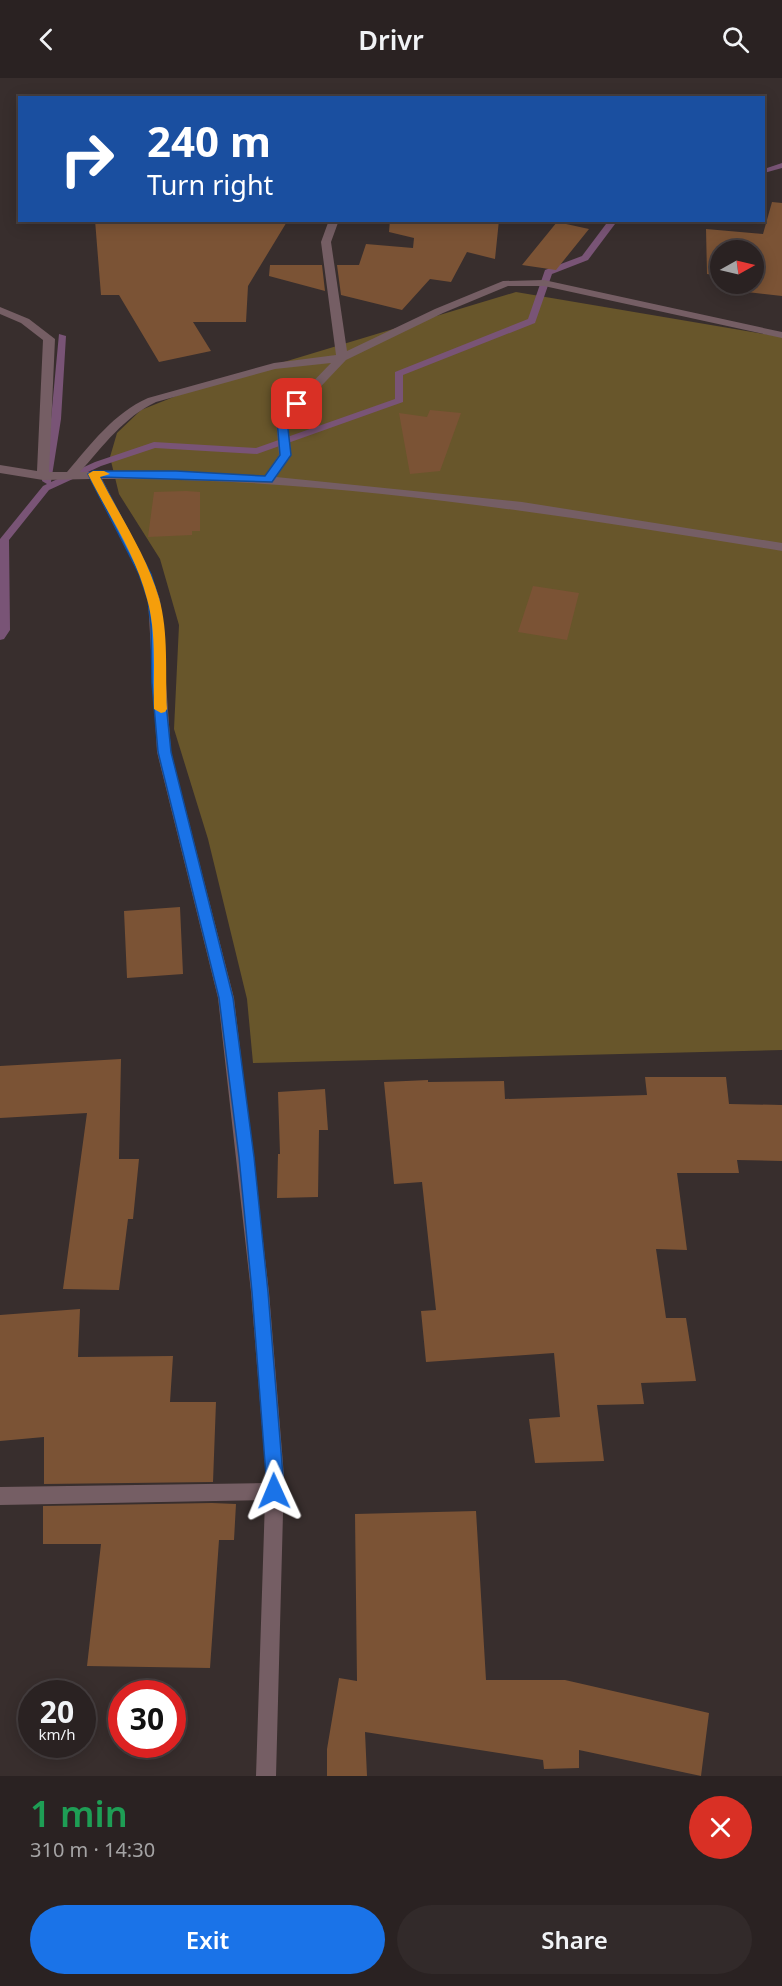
<!DOCTYPE html>
<html lang="en">
<head>
<meta charset="utf-8">
<style>
	:root { --surface:#2a2222; --page:#322a2a; --text:#f1f3f6; --muted:#a5a4a5; --line:#463f40; --accent:#1a73e8 }
	body { margin:0; font-family:"Noto Sans",sans-serif; background:var(--page); color:var(--text); height:100vh; display:flex; flex-direction:column; font-size:22px; white-space:nowrap }
	* { box-sizing:border-box; margin:0 }
	p { font-size:20px; color:var(--muted) }
	.icon { flex:none; width:33px; height:33px; fill:none; stroke:currentColor; stroke-width:2; stroke-linecap:round; stroke-linejoin:round }
	.map { position:relative; height:1698px; overflow:hidden }
	.drawer { display:flex; flex-direction:column; background:var(--surface); flex:1 }
	.drawer>* { flex:none }
	.top-card { position:absolute; left:18px; top:18px; width:747px; height:126px; border-radius:0px; box-shadow:0 3px 15px #0003,0 0 0 2px var(--line); background:#1a4fa0; color:#fff; overflow:hidden }
	.needle { width:39px; rotate:82deg }
	.buttons { position:absolute; left:710px; top:162px; display:grid; gap:12px }
	.buttons a { display:grid; place-items:center; width:54px; height:54px; border-radius:50%; background:var(--surface); box-shadow:0 3px 15px #0003,0 0 0 2px var(--line); font-size:30px }
	.speed { position:absolute; left:18px; top:1602px; display:flex; gap:12px; font-size:30px; font-weight:700; text-align:center }
	.speed>* { display:grid; place-content:center; width:78px; height:78px; border-radius:50%; background:var(--surface); box-shadow:0 3px 15px #0003,0 0 0 2px var(--line); line-height:1 }
	.speed small { font-size:15px; font-weight:400 }
	.speed .limit { border:9px solid #d22; background:#fff; color:#111 }
	.pin { position:absolute; display:grid; place-items:center; width:51px; height:51px; color:#fff; margin:-26px; border-radius:12px; box-shadow:0 3px 9px #0006 }
	.me { position:absolute; width:66px; margin:-33px; rotate:359deg; stroke-linejoin:round; filter:drop-shadow(0 0 4px #0008) }
	.turn { display:flex; align-items:center; gap:21px; height:126px; padding:0 30px; font-size:27px }
	.turn .icon { width:78px; height:78px; stroke-width:2.5 }
	.turn b { display:block; font-size:42px; line-height:51px }
	.round { display:grid; place-items:center; flex:none; width:63px; height:63px; border-radius:32px; background:var(--page) }
	.headline { display:flex; align-items:center; justify-content:space-between; height:102px; padding:0 30px }
	h1 { font-size:36px; font-weight:600; line-height:45px; color:#1e9e55 }
	.cta { display:flex; gap:12px; margin-top:auto; padding:12px 30px }
	.cta a { flex:1; height:69px; border-radius:36px; background:var(--accent); color:#fff; font-size:24px; font-weight:600; line-height:69px; text-align:center }
	.cta a+a { background:var(--page); color:var(--text) }
	header { display:flex; justify-content:space-between; align-items:center; height:78px; padding:0 30px; background:var(--surface); font-size:27px; font-weight:600 }
	.map>svg:first-child { display:block }
</style>
</head>
<body>
<header><svg class="icon" aria-label="back" viewBox="0 0 24 24"><path d="M15 5l-7 7 7 7"/></svg>Drivr<svg class="icon" aria-label="search" viewBox="0 0 24 24"><circle cx="10" cy="10" r="6"/><path d="M15 15l6 6"/></svg></header>
<div class="map">
<svg width="782" height="1698" viewBox="0 0 782 1698">
	<rect width="100%" height="100%" fill="#382e2d"/>
	<path fill="#68562b" d="M516 214 782 259V972L253 985 247 921 208 761 174 651 179 547 160 481 119 416 110 379 117 355 141 332 191 312Z"/>
	<g fill="none" stroke-linecap="round" stroke-linejoin="round">
		<path fill="#795476" fill-rule="evenodd" d="M782 85V90L764 95V91Z
			M609 142H618L588 182 552 196 535 245 403 297V324L257 376 155 370 101 388 49 412 9 462 10 552 4 561 0 562V461L43 408 47 406 42 403 51 341 59 256 66 258 61 341 51 404 95 384 154 364 256 370 395 321V294L528 241 545 192 582 178Z"/>
	</g>
	<path fill="#7b5335" d="M772 124 782 125V218L747 214 750 206H753V172H720V198L707 196 706 151 763 156Z
		M95 142H288L248 208 246 244H193L211 273 159 284 119 217H101Z
		M390 142H499L495 181 467 174 451 204 430 201 402 232 341 217 337 187H359L366 166 413 170 414 160 389 154Z
		M557 144 589 151 556 192 522 187Z
		M270 187H322L325 213 269 198Z
		M430 332 461 335 440 393 410 396 399 335 427 339Z
		M186 413 200 414V453H192V457L148 459 154 414Z
		M533 508 579 515 567 562 518 554Z
		M180 829 183 896 127 900 124 833Z
		M121 981 119 1081H139L133 1141H128L119 1212 63 1211 87 1035 0 1040V988Z
		M645 999H726L729 1026 782 1027V1083L737 1082 739 1095H677L687 1172 656 1171 666 1240H686L696 1303 641 1305 644 1326 597 1327 604 1383 535 1385 529 1341 560 1339 554 1275 426 1284 421 1233 436 1232 422 1104 394 1106 384 1004 428 1002V1004L504 1003 505 1021 647 1017Z
		M325 1011 328 1052H319L318 1119 277 1120 278 1076H280L278 1014Z
		M80 1231 78 1279 173 1278 170 1324H216L213 1404 44 1406V1359L0 1363V1237Z
		M212 1425 236 1426 234 1462H219L210 1590 87 1588 101 1466H43V1428Z
		M476 1433 486 1602H565L709 1635 701 1698 579 1672V1690L544 1691 543 1682 365 1654 367 1698H327V1671L339 1600 357 1603 355 1436Z"/>
	<g fill="none" stroke-linecap="round" stroke-linejoin="round">
		<path fill="#755e64" fill-rule="evenodd" d="M329 142H339L331 164 347 273 435 231 503 203 544 202 782 254V260L544 208H508L443 235 346 282 288 343 291 377 276 399 522 424 782 465V473C557 437 330 399 102 401L151 496 160 522 171 674 234 920 269 1214 284 1398 276 1698H256L265 1422 0 1427V1409L265 1405 266 1398 251 1214 218 920 157 674 148 522 139 496 90 401 43 402 0 395V387L37 393 43 262 21 245 0 236V229L29 241 55 261 49 394H67C91 366 114 335 148 320L274 285 336 277 321 164ZM331 285 276 342 279 377 265 398 176 393 80 394C103 368 124 339 156 324L275 291Z"/>
	</g>
	<path fill="#1a73e8" stroke="#114b97" stroke-width="1.5" d="M297 323 302 326 287 342 291 377 272 404 100 399 151 496 159 522 163 548 164 605 171 674 233 920 254 1079 268 1214 283 1398 280 1418 274 1421 268 1418 265 1413 266 1398 252 1214 239 1079 219 920 158 674 152 605 151 548 148 522 139 496 88 396 93 393H176L265 398 280 377 277 342 293 324Z"/>
	<path fill="#f59e0b" d="M93 393H104L110 396 100 399C120 438 147 478 159 520 169 555 165 595 167 631L165 634 161 635 154 631C153 596 157 555 147 521 136 477 108 436 88 396Z"/>
</svg>
<div class="buttons">
<a><svg class="needle" viewBox="-14 -14 28 28"><path d="M0-13l5 13h-10z" fill="#e53935"/><path d="M0 13l5-13h-10z" fill="#a5a4a5"/></svg></a>
</div>
<div class="speed"><div>20<small>km/h</small></div><div class="limit">30</div></div>
<div class="pin" style="left:297px;top:326px;background:#d93025"><svg class="icon" aria-label="arrive" viewBox="0 0 24 24"><path d="M6 21V4h12l-3 4 3 4H6"/></svg></div>
<svg class="me" style="left:274px;top:1413px" viewBox="-20 -20 40 40"><path d="M0-17L14 15 0 8-14 15z" fill="#1a73e8" stroke="#fff" stroke-width="4"/></svg>
<div class="top-card">
<div class="turn"><svg class="icon" aria-label="right" viewBox="0 0 24 24"><path d="M7 20v-9h11M14 6l5 5-5 5"/></svg><div><b>240 m</b>Turn right</div></div>
</div>
</div>
<section class="drawer">
<div class="headline"><div><h1>1 min</h1><p>310 m · 14:30</p></div><a class="round" style="background:#d93025;color:#fff"><svg class="icon" aria-label="close" viewBox="0 0 24 24"><path d="M6 6l12 12M18 6L6 18"/></svg></a></div>
<div class="cta"><a>Exit</a><a>Share</a></div>
</section>
</body>
</html>
